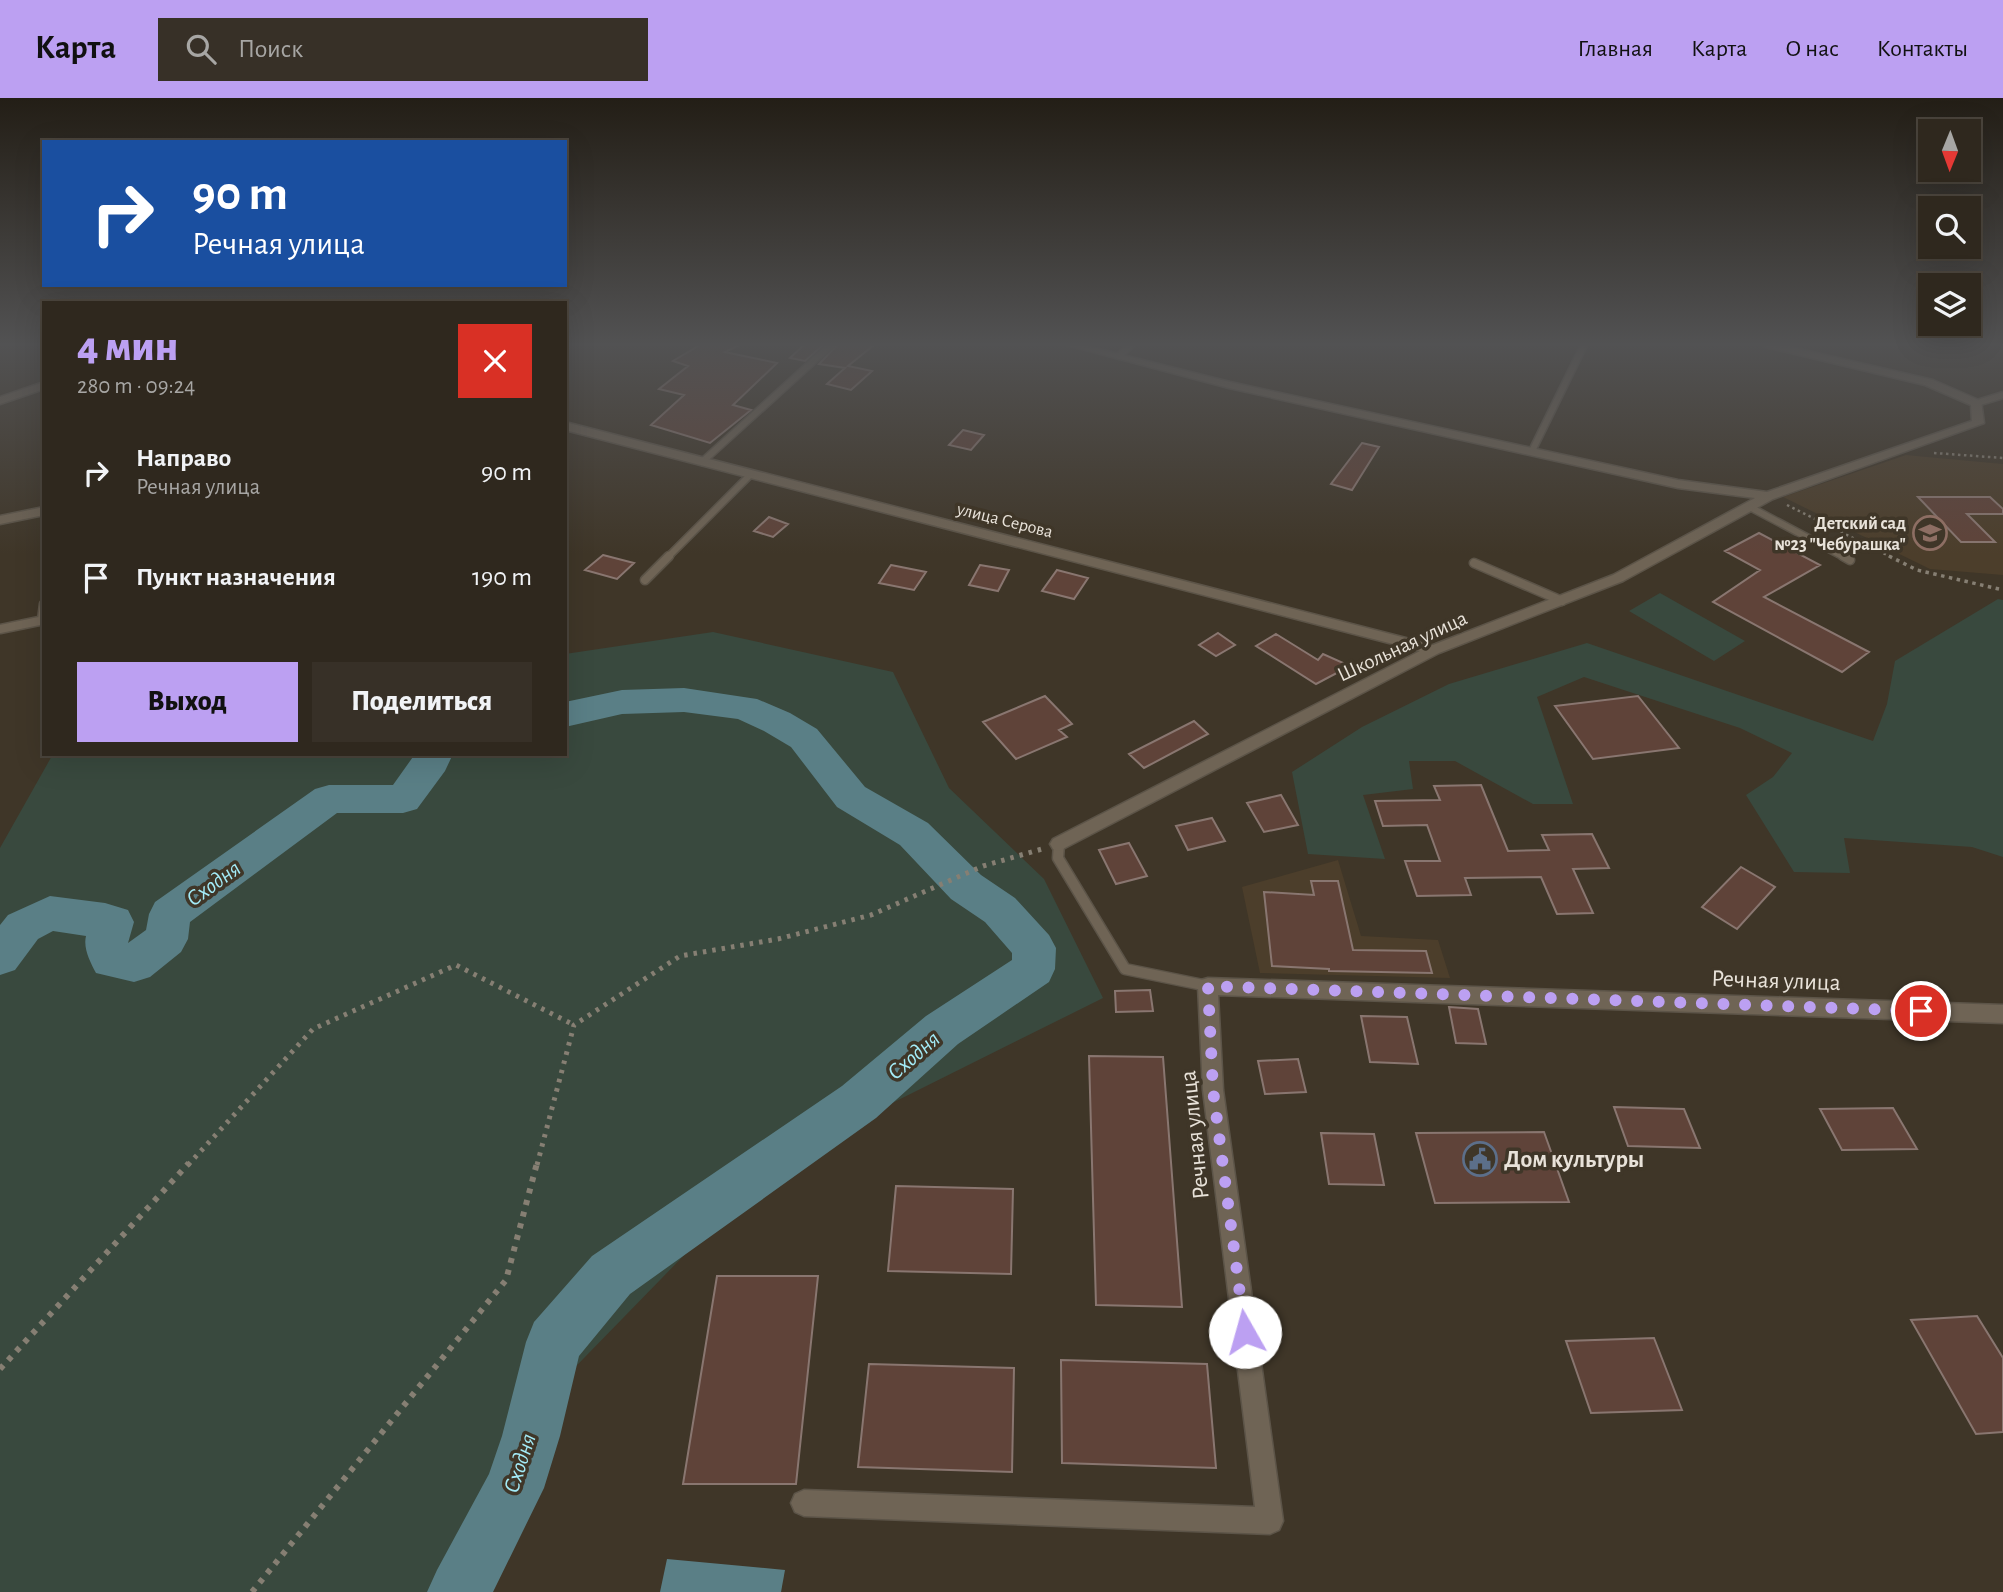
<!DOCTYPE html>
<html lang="ru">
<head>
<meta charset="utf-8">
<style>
	:root { --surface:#2f281e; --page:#373027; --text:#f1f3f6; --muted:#a7a6a4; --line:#4a443c; --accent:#bca0f2 }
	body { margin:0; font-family:"Alegreya Sans",sans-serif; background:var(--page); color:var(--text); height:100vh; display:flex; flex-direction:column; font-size:26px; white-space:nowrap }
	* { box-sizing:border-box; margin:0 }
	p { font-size:23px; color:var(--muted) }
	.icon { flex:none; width:38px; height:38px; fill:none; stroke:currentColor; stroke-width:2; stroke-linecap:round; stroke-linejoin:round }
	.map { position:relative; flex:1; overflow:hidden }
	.side { position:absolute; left:42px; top:203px; width:525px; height:455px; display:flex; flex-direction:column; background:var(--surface); border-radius:0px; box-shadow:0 7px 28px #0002,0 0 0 2px var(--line) }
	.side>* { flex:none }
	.hud { position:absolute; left:42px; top:42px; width:525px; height:147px; border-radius:0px; box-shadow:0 7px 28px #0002,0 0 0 2px var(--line); background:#1a4fa0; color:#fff; overflow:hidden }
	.needle { width:46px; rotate:181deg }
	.buttons { position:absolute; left:1918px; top:21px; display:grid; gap:14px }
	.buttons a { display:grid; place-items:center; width:63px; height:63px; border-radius:0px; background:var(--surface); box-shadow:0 7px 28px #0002,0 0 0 2px var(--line); font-size:35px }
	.pin { position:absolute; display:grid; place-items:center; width:60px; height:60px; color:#fff; margin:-30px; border:4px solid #fff; border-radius:50%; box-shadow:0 2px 7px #0007 }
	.me { position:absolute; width:77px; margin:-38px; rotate:353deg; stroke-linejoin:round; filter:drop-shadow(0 0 5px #0008) }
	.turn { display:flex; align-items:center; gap:24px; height:147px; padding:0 35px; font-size:32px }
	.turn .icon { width:91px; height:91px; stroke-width:2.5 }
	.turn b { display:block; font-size:49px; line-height:60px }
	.round { display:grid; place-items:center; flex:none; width:74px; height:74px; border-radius:0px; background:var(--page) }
	.overview { display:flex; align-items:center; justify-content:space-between; height:119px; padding:0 35px }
	h1 { font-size:42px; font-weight:800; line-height:52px; color:var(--accent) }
	.primary-button { display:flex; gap:14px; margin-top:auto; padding:14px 35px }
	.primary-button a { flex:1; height:80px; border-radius:0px; background:var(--accent); color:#111; font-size:28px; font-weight:800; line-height:80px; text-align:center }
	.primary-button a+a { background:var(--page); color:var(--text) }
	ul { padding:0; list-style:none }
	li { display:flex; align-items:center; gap:21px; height:105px; padding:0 35px }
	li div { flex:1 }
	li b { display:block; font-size:26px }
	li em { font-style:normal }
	header { display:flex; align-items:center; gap:42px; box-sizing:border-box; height:98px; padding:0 35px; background:var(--accent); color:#111 }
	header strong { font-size:33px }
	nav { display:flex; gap:38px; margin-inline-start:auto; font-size:24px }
	.search { width:490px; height:63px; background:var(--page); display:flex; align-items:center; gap:18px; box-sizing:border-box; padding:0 24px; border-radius:0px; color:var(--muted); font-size:26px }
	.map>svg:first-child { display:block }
</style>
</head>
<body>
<header>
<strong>Карта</strong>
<div class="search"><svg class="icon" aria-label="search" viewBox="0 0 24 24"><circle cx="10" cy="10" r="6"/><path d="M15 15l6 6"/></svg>Поиск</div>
<nav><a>Главная</a><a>Карта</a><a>О нас</a><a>Контакты</a></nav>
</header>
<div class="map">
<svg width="2003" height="1494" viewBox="0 0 2003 1494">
	<rect width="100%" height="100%" fill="#3f3628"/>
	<path fill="#4c3e2b" d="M1906 357 2003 366V477L1930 471 1783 399Z
		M1338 762 1361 838 1438 842 1450 880 1260 875 1242 789Z"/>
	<path fill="#39493e" d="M1660 495 1745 543 1714 563 1629 513Z
		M1998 501 2003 502V759L1972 749 1844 740 1850 775 1794 774 1746 697 1773 679 1792 655 1740 630 1584 579 1537 599 1573 706H1533L1455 663H1409L1413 691 1363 697 1385 761 1308 756 1292 674 1362 629 1449 586 1587 545 1873 643 1887 606 1895 563Z
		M713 534 893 574 949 690 1044 781 1103 900 776 1063 509 1337 489 1494H0V750L53 656H565V556Z"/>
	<path fill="#5a7f86" d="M667 1461 785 1472 781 1494H660Z"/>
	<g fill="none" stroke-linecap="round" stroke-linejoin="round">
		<path fill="#5a7f86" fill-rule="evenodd" d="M684 590 757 601 790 615 817 631 865 689 928 725 981 777 1015 800 1049 837 1056 850 1055 871 1049 884 958 946 876 1020 630 1196 579 1258 560 1338 544 1390 493 1494H427L437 1472 489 1376 502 1338 526 1244 534 1224 592 1158 842 988 926 918 1012 862V855L985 824 951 801 900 747 837 709 791 649 764 633 738 621 684 614 622 616 565 629V604L622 592Z
			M415 656H453L445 673 417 711 403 715H337L190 824 188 841 181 854 150 879 134 884 96 875C90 864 83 850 86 838L53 833 38 841 15 872 0 877V827L8 817 50 798 105 805 128 812 134 824 128 845 146 832 149 816 155 804 315 691 329 687H393Z"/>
	</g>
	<path fill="#5f4339" stroke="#897670" stroke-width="2" d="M700 247H739L725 254 777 265 733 307 751 312 710 345 651 327 684 297 659 291 688 268 673 263Z
		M804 247H823L805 263 790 260Z
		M837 247H874L848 268 872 273 851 292 827 286 845 270 819 266Z
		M963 332 984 337 971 352 949 347Z
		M1362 345 1379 349 1352 392 1331 386Z
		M1918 399H1990L2003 411V416H1967L1995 444H1961Z
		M769 419 788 426 773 439 754 433Z
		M1759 435 1820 467 1764 499 1869 554 1842 574 1713 504 1760 472 1725 453Z
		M603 457 634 465 617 481 585 472Z
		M891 467 926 474 914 492 879 485Z
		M980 467 1009 472 998 493 969 487Z
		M1057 472 1088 480 1074 501 1042 493Z
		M1218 535 1235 547 1216 558 1199 547Z
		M1276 536 1318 562 1323 556 1350 568 1316 586 1256 548Z
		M1045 598 1072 626 1059 632 1067 639 1016 661 983 624Z
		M1638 598 1679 650 1593 661 1555 608Z
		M1194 623 1208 636 1144 670 1129 656Z
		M1481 687 1508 753 1549 752 1542 737 1592 736 1609 770 1573 771 1593 815 1557 816 1541 779 1465 780 1471 797 1417 798 1405 763H1440L1427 727 1383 728 1375 703 1440 702 1434 688Z
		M1281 697 1298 727 1264 734 1247 705Z
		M1212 720 1225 743 1188 752 1176 728Z
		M1129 745 1147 778 1116 786 1099 752Z
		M1741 769 1775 789 1737 831 1702 809Z
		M1311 783H1338L1353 852 1426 853 1432 875 1329 873V871L1272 868 1264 794 1314 797Z
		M1150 892 1153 913 1116 914 1115 893Z
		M1449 909 1478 911 1486 946 1456 945Z
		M1361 918 1407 919 1418 966 1370 964Z
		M1089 958 1163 959 1182 1209 1096 1207Z
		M1298 961 1306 994 1265 996 1258 963Z
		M1614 1009 1684 1011 1700 1050 1628 1048Z
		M1893 1010 1917 1051 1842 1052 1820 1011Z
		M1544 1034 1569 1104 1435 1105 1416 1035Z
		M1321 1035 1374 1036 1384 1087 1329 1086Z
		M896 1088 1013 1091 1011 1176 888 1173Z
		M717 1178H818L796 1386H683Z
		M1977 1218 2003 1260V1334L1976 1336 1911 1222Z
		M1654 1240 1682 1312 1591 1315 1566 1243Z
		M1061 1262 1207 1266 1216 1370 1062 1365Z
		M869 1266 1014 1270 1012 1374 858 1369Z"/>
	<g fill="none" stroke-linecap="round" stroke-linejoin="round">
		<g stroke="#5c5448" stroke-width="9">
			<path id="lane-far2" d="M1119 258 1131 247
				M1977 305 2003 297
				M1532 353 1584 247
				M702 364 831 247
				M1748 408 1846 460
				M667 460 751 376"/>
		</g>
		<g stroke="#5c5448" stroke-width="11">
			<path id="lane-far1" d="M1843 458 1850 462
				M1474 465 1562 503
				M645 482 669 458
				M42 522 44 506
				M0 531 44 522"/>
		</g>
		<g stroke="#5c5448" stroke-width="13">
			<path id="lane" d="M1059 746 1058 760 1125 871 1208 888"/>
		</g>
		<g stroke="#5c5448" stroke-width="3">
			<path id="street" d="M1067 247H1083L1230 284 1678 382 1767 394 1972 323 1971 307 1925 287 1766 249 1765 247H1782L1933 282 1981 303 1984 325 1773 401 1623 483 1439 555 1059 753 1053 751 1050 746 1053 741 1420 553 565 332V324L1433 547 1613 477 1755 400 1678 390 1229 290Z
				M44 284V291L0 306V299Z
				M44 409V417L0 426V418Z
				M1208 880 2003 907V925L1218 897 1223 992 1283 1423 1279 1432 1270 1436 804 1418 795 1414 791 1405 795 1396 804 1392 1255 1409 1203 992 1198 888 1201 882Z"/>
		</g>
		<path stroke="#867f73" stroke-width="2.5" stroke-dasharray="2.5 3.5" stroke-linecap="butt" d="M1934 355 2003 360
			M1787 407 1893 460"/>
		<path stroke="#867f73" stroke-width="3.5" stroke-dasharray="3.5 4.5" stroke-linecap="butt" d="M1889 458 1917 472 2003 492"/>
		<path stroke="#867f73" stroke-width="5" stroke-dasharray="3.5 6" stroke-linecap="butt" d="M188 1067 313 931 456 867 574 927
			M537 1067 574 927 680 858 778 841 871 817 983 768 1042 751"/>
		<path stroke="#867f73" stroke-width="6" stroke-dasharray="5 7" stroke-linecap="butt" d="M0 1271 189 1065
			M252 1494 506 1182 537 1065"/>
		<use href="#lane-far2" stroke="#6f6455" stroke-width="6"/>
		<use href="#lane-far1" stroke="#6f6455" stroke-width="8"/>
		<use href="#lane" stroke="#6f6455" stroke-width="10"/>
		<use href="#street" fill="#6f6455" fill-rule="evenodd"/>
	</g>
	<linearGradient id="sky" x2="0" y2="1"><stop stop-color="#231e16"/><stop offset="0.54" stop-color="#525253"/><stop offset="1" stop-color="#525253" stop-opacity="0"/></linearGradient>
	<rect width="2003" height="456" fill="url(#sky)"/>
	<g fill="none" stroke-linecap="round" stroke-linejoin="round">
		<path stroke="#bca0f2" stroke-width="12" stroke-dasharray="0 21.6" d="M1245 1234 1213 992 1208 888 1921 913"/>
	</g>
	<defs>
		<g id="school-ring" transform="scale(1.75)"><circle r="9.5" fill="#3f3628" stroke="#8d6e63" stroke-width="1.5"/><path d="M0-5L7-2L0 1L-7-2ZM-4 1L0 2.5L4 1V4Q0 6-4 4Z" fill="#8d6e63"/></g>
		<g id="civic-ring" transform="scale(1.75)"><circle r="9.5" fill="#3f3628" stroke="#5c6f8a" stroke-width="1.5"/><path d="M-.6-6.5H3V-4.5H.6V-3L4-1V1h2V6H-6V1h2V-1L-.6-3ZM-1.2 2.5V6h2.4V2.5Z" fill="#5c6f8a"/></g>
	</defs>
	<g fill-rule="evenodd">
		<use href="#school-ring" x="1930" y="435"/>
		<use href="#civic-ring" x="1480" y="1061"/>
	</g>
	<g text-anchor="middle" stroke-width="7" stroke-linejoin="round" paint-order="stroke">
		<g font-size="18" fill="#e8e2d9" stroke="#3f3628">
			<text transform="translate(1005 422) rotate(14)" y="6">улица Серова</text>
		</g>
		<g font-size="18" font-weight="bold" fill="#e8e2d9" stroke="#3f3628" text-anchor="end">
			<text x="1906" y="431">Детский сад<tspan x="1906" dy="21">№23 "Чебурашка"</tspan></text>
		</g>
		<g font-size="21" fill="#e8e2d9" stroke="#3f3628">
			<text transform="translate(1402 548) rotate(-25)" y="7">Школьная улица</text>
		</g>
		<g font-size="23" font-style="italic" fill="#a4ecf8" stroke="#3f3628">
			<text transform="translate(213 785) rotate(-36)" y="8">Сходня</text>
			<text transform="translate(913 957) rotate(-41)" y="8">Сходня</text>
			<text transform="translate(519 1365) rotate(-72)" y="8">Сходня</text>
		</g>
		<g font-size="24" fill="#e8e2d9" stroke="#3f3628">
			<text transform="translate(1776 882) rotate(2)" y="8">Речная улица</text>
			<text transform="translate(1194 1037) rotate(-96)" y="8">Речная улица</text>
		</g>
		<g font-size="24" font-weight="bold" fill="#e8e2d9" stroke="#3f3628" text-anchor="start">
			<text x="1504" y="1069">Дом культуры</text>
		</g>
	</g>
</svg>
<div class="buttons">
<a><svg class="needle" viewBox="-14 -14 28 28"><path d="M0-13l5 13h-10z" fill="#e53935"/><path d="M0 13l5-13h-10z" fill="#a7a6a4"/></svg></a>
<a><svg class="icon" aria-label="search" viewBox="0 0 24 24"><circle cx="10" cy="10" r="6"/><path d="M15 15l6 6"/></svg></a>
<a><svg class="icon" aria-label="layers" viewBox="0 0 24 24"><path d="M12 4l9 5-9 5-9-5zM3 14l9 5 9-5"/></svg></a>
</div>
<div class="pin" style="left:1921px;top:913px;background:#d93025"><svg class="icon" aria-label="arrive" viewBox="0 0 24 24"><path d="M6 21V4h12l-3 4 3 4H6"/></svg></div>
<svg class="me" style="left:1245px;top:1234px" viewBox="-20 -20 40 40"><circle r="19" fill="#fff"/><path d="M0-13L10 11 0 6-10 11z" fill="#bca0f2"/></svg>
<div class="hud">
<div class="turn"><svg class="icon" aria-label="right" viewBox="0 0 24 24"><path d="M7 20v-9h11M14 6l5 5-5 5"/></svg><div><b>90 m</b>Речная улица</div></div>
</div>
<section class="side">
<div class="overview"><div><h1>4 мин</h1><p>280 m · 09:24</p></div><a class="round" style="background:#d93025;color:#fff"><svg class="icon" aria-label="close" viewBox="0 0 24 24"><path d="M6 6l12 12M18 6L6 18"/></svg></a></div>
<ul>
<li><svg class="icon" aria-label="right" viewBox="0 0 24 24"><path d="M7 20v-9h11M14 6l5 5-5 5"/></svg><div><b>Направо</b><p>Речная улица</p></div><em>90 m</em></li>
<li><svg class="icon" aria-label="arrive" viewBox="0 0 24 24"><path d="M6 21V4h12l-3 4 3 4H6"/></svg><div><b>Пункт назначения</b></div><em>190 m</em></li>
</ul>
<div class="primary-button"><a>Выход</a><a>Поделиться</a></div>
</section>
</div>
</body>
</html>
